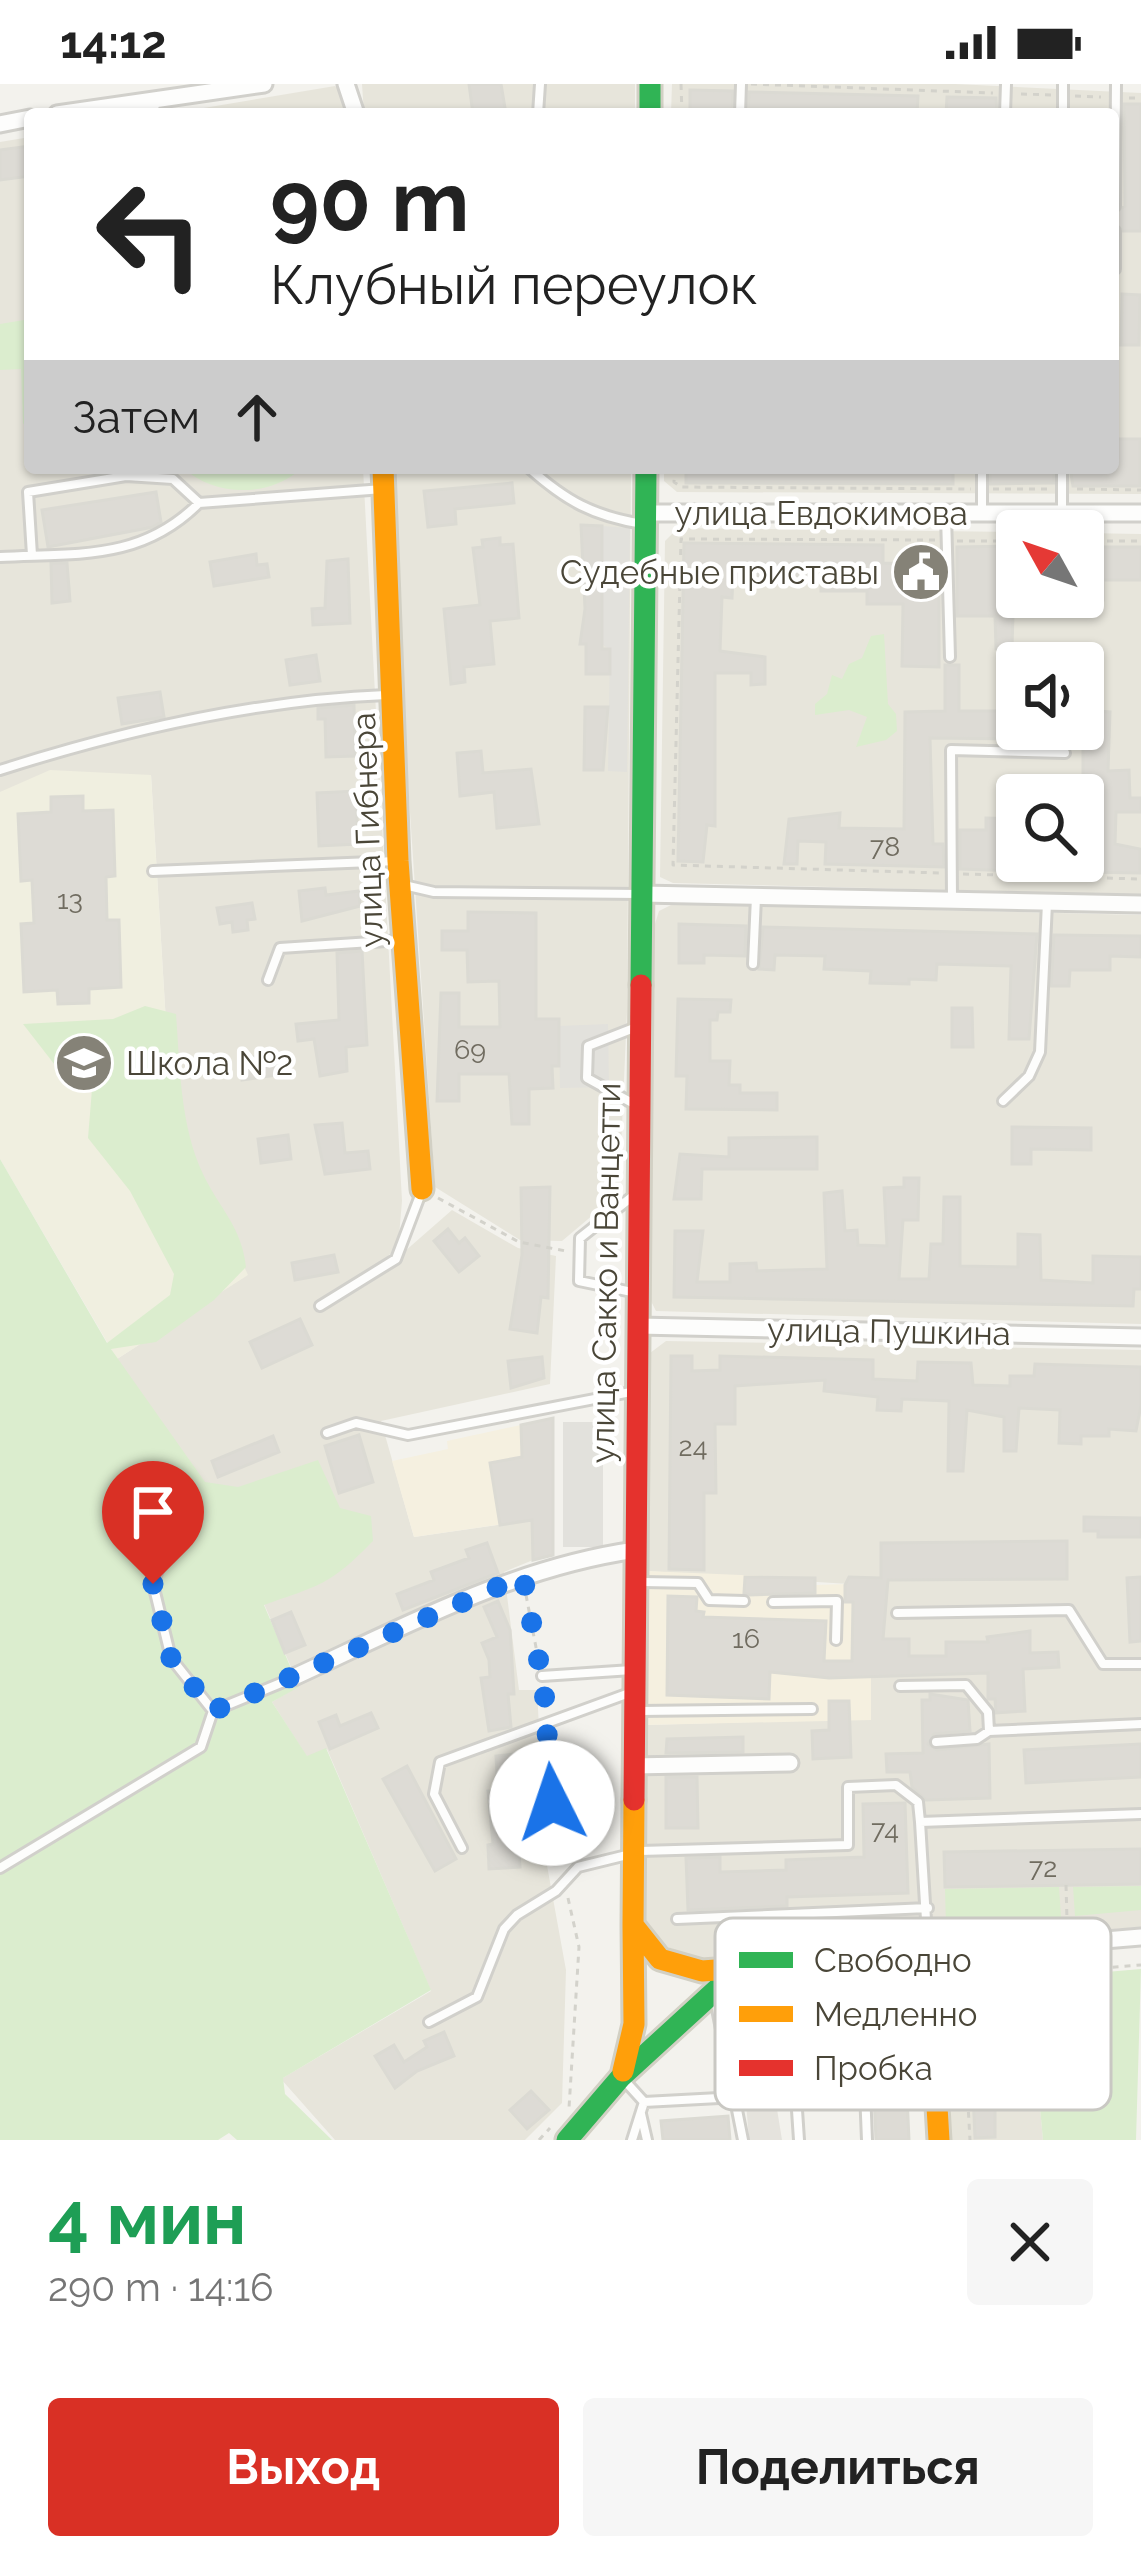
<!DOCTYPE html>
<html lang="ru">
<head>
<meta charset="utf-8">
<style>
	:root { --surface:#fff; --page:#f6f6f6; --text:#222; --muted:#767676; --accent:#d93025 }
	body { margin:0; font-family:Raleway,sans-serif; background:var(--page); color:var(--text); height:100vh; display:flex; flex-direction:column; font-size:45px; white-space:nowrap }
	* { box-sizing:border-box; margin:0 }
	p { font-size:39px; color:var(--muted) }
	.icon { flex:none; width:66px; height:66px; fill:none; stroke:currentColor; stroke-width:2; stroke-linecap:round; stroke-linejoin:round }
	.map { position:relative; height:2056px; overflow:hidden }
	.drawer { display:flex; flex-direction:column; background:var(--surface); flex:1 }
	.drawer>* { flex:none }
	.banner { position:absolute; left:24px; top:24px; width:1095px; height:366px; border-radius:12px; box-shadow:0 3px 9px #0004; background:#fff; color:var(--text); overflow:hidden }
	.needle { width:78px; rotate:310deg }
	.buttons { position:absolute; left:996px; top:426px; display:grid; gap:24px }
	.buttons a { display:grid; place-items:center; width:108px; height:108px; border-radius:12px; background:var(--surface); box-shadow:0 3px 9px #0004; font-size:60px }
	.pin { position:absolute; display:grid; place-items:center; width:102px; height:102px; color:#fff; margin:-123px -51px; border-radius:50% 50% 50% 0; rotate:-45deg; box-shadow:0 0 12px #0007 }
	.pin .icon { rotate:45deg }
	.me { position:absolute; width:132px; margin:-66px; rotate:356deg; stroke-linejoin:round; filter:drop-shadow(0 0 9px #0008) }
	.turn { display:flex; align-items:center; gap:42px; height:252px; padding:0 48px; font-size:54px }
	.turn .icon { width:156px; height:156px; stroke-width:2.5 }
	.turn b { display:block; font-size:84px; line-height:102px }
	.then { display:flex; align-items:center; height:114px; padding:0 48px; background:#0003; gap:24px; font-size:45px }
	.round { display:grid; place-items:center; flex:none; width:126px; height:126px; border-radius:12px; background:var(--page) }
	.overview { display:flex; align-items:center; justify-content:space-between; height:204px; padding:0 48px }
	h1 { font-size:72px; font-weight:700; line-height:90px; color:#1e9e55 }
	.cta { display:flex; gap:24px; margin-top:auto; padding:24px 48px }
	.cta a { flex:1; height:138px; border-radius:12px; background:var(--accent); color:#fff; font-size:48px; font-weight:700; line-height:138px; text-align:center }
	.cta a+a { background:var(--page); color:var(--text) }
	.status { display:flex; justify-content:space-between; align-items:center; height:84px; padding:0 60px; background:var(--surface); direction:ltr }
	.status svg { height:33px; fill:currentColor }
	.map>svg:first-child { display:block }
</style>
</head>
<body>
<div class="status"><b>14:12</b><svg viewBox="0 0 49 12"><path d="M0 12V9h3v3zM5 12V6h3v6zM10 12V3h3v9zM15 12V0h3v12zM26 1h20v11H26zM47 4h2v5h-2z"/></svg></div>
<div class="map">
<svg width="1141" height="2056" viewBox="0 0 1141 2056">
	<rect width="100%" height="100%" fill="#f3f2ed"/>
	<path fill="#e7e5db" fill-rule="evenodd" d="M362 0H635V30H364Z
		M672 0H955L1141 9V410L677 408 664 397V384H1113V30H671Z
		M335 2 344 11 345 30H168Z
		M30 53V384H363L402 1117 398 1164 356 1197 364 1203 452 1126 518 1164 556 1172 550 1300 381 1337 414 1453 532 1436 533 1476 504 1488 519 1606H537L546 1776 566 1886 562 2019 525 2056H335L281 1995 431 1907 327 1665 307 1673 272 1618 299 1602 233 1447 117 1275 247 1191 171 1021 151 691 0 708V58Z
		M387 384H631L627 928 619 1109 562 1157 520 1156 435 1103Z
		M678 444 1017 448V513H1083V449L1141 450V811L673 799 660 793 665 457ZM1017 579H1083V645H1017ZM1017 711H1083V777H1017Z
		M673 820 1141 831V1240L656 1227 650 1215 654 843 659 827Z
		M666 1257 1141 1266V1843L700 1876 658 1859 645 1836V1641L871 1635 849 1500 647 1487 650 1269Z
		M1035 1970 1043 2056H950L946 1979Z"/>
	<path fill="#f5f0e0" d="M553 1334V1471L533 1476 531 1436 414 1453 392 1377 448 1365 447 1357Z
		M647 1487 815 1494 816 1501 848 1500 849 1493H862L871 1542V1636L645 1641Z"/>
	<path fill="#e5e3dd" d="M771 1988 782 2056H749L744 1993Z"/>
	<path fill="#f0efe0" d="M50 686 151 691 171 1021 248 1191 117 1275 0 1075V708Z"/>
	<path fill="#dbedce" d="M30 235V350L23 339 21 285 0 286V240Z
		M183 384H294L296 389C263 414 213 411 183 384Z
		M884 550 888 620 896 630 897 647 886 656 856 663 867 633 849 626 815 631V620L827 610 832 591 842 595 849 580 862 574 871 552Z
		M145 922 176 930C180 983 180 1041 203 1090 219 1124 242 1143 246 1183L214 1216 156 1258 111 1265 205 1398 238 1403 318 1376 340 1424 371 1432 373 1457C329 1502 320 1501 264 1521L299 1603 272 1618 307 1672 326 1664 431 1906 283 1994 285 2010 332 2056H237L229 2049 218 2056H0V1075L107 1259 170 1211 174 1190 130 1107 88 1054 93 993 58 985 23 940 113 935Z
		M1141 1802V1826L1075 1832 1073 1803Z
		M1059 1803 1061 1833 946 1841 945 1805Z
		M1141 1885 1136 2056H1043L1035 1971 1015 1972 1014 1950 1043 1947 1036 1894Z"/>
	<path fill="#e2e1dc" d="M602 442 630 444 627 688 608 687 610 566 602 560Z
		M608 940 609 1003 560 1004 559 942Z
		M563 1338H603V1463H563Z"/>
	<path fill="#dddbd5" stroke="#dbdad3" stroke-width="3" d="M469 0H501L506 30H473Z
		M690 6 733 7 732 30H690Z
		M749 8 918 12 917 30H748Z
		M947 13 996 14 997 30H946Z
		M1124 20H1141V147H1123L1113 139V130L1125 122Z
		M30 62V92L0 96V66Z
		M1122 210 1140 211 1139 261H1121Z
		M1115 355H1140V402H1073L1070 384H1115Z
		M686 384H953V400L686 399Z
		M990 384H1054V399L990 400Z
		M512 399 514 419 455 425 456 440 428 443 424 407Z
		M156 408 161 438 153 443 48 463 42 426Z
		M581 441 602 442V565H610V590H586V560H580L585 525Z
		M500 454V461L513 460 519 534 490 537 494 580 464 583 465 598 451 600 444 525 480 521 473 464 483 463 482 456Z
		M684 459 883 461V479L914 480V471L939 480V583L902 582 903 520H867V507H821V494L733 493 732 514 722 513 720 567 765 573V600L751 601V589H715V742L707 741 703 778 678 777Z
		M1015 462 1012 564 996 565 995 532H957V463Z
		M1083 463H1141V496H1103V516H1094V527H1082Z
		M256 470 257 481 267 480 269 493 214 502 210 478Z
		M348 475 350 539 313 541 312 525 325 524 327 477Z
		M51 479H67L70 517 52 519Z
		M316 571 320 597 290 601 286 576Z
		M945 581H959V627H1017V655L930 654 933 760H943L944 783 825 780 826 758 798 757 797 780H784L789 735 840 729 839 744 904 745 905 628 945 627Z
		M160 608 164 633 122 640 118 614Z
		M1083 608H1097V627L1110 628 1108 687 1129 686 1130 714H1141V728H1116L1115 760 1140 765V789L1083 788Z
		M354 621 355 672 326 673 325 635H318V624Z
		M585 623H608L603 686H584Z
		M481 667 483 689 531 685 539 740 497 744 494 708 460 712 457 669Z
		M356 707 358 760 319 762 317 709Z
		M83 712V727L113 726 115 792 106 793 107 836H119L121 903 89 905V919L58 920 57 906 24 908 21 840 34 839 32 796 21 797 18 730 51 728V713Z
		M986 734 1017 735V787L960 785V746H986Z
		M325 804 326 811 359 807 360 822 302 837 299 807Z
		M252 819 255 835 247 836 248 846 233 848 232 838 220 840 217 824Z
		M468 828 536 829V935H559V982H552L553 1004 529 1005V1040H512L509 990H459V1017H437L441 909H459V943H500L499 897 468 898 467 866H442V847H468Z
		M679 840 746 842 745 872 704 871V879H679Z
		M763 843 1037 850 1029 955H1009L1011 882 937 880 936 896 909 895V900L870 899 871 887 824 885 825 872 775 871 774 886 759 885Z
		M1054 851 1141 852V873L1110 872V886H1070L1069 902H1051Z
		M362 867 367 961 346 963 347 987 320 992 314 955 298 957 296 940 339 936 337 869Z
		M678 915 731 916 730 928H718L717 936H710V977H730L729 1001H740V1009H777V1026L686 1025 687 992H676Z
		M952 924H972L973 963H952Z
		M274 970 277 991 242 996 239 975Z
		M342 1039 345 1069 368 1067 370 1085 325 1090 315 1041Z
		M1012 1043 1091 1044V1066L1031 1065V1080H1012Z
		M288 1051 291 1075 261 1079 258 1055Z
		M817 1053V1085H702L701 1115H674L680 1070 729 1073V1054Z
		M904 1094H919L918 1136H903L899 1195H929L931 1160H943L944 1113H960V1182L1018 1183V1150L1040 1151 1041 1196 1093 1199V1172L1141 1173V1205H1134L1133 1222 674 1213 675 1147H703L697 1198H730V1180L756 1179 757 1187 827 1185 824 1109 842 1107 845 1147 857 1146 858 1161 887 1162 884 1104 904 1103Z
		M550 1103 548 1214 541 1213 537 1249 510 1245 522 1171 521 1104Z
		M448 1145 459 1159 465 1154 479 1172 459 1188 434 1157Z
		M334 1171 338 1188 295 1196 292 1179Z
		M300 1235 312 1261 262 1284 250 1258Z
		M671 1272H692V1287L720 1286V1272L873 1276V1295L917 1297 918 1278 971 1279 973 1301 1010 1302V1292H1034L1035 1280 1141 1283V1321L1136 1347 1109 1345V1352H1081V1360L1059 1359 1060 1326 1019 1324 1016 1367H1004V1333L967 1326 963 1387H948L949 1317 902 1315 901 1327 877 1326 878 1313 824 1307 825 1296 735 1302V1340H715L716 1409H704V1486L669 1485Z
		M542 1273 544 1294 511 1304 508 1277Z
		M553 1334V1471L533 1476 532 1436 500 1441 490 1379 522 1373 521 1341Z
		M359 1351 373 1398 339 1409 325 1362Z
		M273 1352 279 1368 218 1393 212 1377Z
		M1084 1433 1141 1434V1453H1098V1447H1084Z
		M1067 1457V1495L888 1496 883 1555H909V1572H946V1558H988L987 1553 1030 1547V1569L1058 1568 1059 1583 1023 1585 1025 1627 996 1629 995 1615H988V1589L829 1594 770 1588 769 1615 667 1611 668 1512 697 1513 696 1527 704 1528 703 1533 826 1537 824 1577H852L853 1518H845V1501L849 1493 881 1494V1459Z
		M487 1459 498 1489 403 1526 397 1510 434 1496 431 1488 469 1474 466 1466Z
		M745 1493 815 1494V1509L749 1511 744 1509Z
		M1141 1493V1557L1130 1558 1127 1494Z
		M498 1517 510 1546 514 1610H508L511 1643 489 1647 481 1594 490 1593 489 1576 482 1559 497 1553 484 1523Z
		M291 1528 305 1561 285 1569 272 1536Z
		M930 1610 968 1616 970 1647 934 1650 928 1660 937 1666 989 1660 990 1714 926 1716 912 1703 910 1688H887L886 1670 923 1669 922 1616H930Z
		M829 1617H849L851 1673 813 1675 812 1647 829 1646Z
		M371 1629 378 1644 330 1665 319 1638 336 1631 340 1642Z
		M743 1653V1668L666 1669 667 1655Z
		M1141 1660V1693L1026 1699 1024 1666Z
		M515 1670 525 1723H520L518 1749 520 1783 489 1785 488 1761 493 1760 488 1707H498L496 1672Z
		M407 1682 456 1775 435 1787 383 1695Z
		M697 1693 698 1744H666V1693Z
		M905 1719 908 1809 787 1813V1822L688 1826 686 1774 720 1773V1788L786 1786V1776L864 1773 863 1720Z
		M1141 1765V1800L945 1803 944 1768Z
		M444 1948 454 1972 417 1987 395 2004 375 1972 394 1961 404 1978 427 1963 424 1957Z
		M906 1990 909 2056H876L873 1992Z
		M531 2007 549 2026 527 2045 510 2026Z
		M995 2007V2053L975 2054 973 2009Z
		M728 2032 730 2056H663L661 2037Z"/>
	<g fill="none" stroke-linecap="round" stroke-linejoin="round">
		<g stroke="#d1d0cb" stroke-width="14">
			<path id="lane" d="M1063 0V30
				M154 18 155 30
				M538 30 540 0
				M740 30 741 0
				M1005 30 1006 0
				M1115 122 1116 0
				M1115 185V147
				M529 384C566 417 593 432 643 440
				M982 384V430
				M1062 428V384
				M946 431 950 573
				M32 471 28 408 126 392 173 395 199 419 383 405
				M0 473C78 469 141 477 199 419
				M0 686C122 647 258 616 386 611
				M153 787 397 777
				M404 801 434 808 640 810
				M952 815 951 666 1065 669
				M753 880 756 813
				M268 896 280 864 402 856
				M1003 1017 1029 992 1040 968 1047 819
				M634 1020 587 994 588 962 634 944
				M632 1208 579 1197 580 1154 633 1112
				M320 1222 396 1175 421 1109
				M327 1349 356 1339 408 1351 636 1307
				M170 1453 153 1500 171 1574 213 1627 293 1594
				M643 1498 698 1499 709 1516 744 1517
				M773 1518 837 1517 836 1556
				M897 1529 1069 1526 1103 1580H1141
				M542 1592 632 1586
				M900 1602 966 1601 988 1628 989 1647 1141 1640
				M640 1627 812 1625
				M936 1658 977 1655 989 1647
				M462 1764 434 1710 440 1678 632 1608
				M640 1767 848 1761V1703L896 1701 918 1718 920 1738
				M0 1784 201 1663 213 1627
				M677 1835 928 1824
				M928 1868 920 1738 1141 1730
				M714 1910 743 2056
				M429 1938 477 1913 504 1845 517 1831 556 1807 578 1783 631 1770
				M794 1981 864 1982 867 2056
				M732 1983 794 1981 799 2056
				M625 1997 644 2018
				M644 2018 738 2013
				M641 2030 647 2056
				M632 2056 644 2018"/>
		</g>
		<g stroke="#d1d0cb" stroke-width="21">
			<path id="street" d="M346 0 356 30
				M57 30 264 0
				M0 40 30 34
				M645 429H1141
				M641 810 1141 820
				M638 1242 1141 1253
				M294 1593C405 1542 514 1483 636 1466
				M632 1682 790 1679
				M928 1871 1141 1853"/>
		</g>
		<g stroke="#d2d0c4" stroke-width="27">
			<path id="fast" d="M650 0V30
				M641 901 646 384
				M567 2056 621 1993 739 1885"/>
		</g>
		<g stroke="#d2d0c4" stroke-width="27">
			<path id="slow" d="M383 384 398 777 422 1105
				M634 1716 633 1841 660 1875 702 1887 928 1871 939 2056
				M623 1987 634 1940 633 1841"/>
		</g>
		<g stroke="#d2d0c4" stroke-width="27">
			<path id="jam" d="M634 1716 641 901"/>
		</g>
		<path stroke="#d3d2cb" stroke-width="3" stroke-dasharray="6 6" stroke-linecap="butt" d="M681 0 682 30
			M751 0 993 9
			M1021 10 1053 11
			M1075 12 1101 13
			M1129 14H1141
			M675 384 674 398 681 403 971 405
			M993 405H1049
			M1077 405 1141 406
			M935 456 681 455 673 781 941 789
			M957 457H1017
			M1083 457H1141
			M920 479 921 457
			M963 790 1141 795
			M438 1114 519 1158 566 1167
			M526 1511 539 1579
			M544 1606 546 1626
			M547 1654 560 1781
			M1066 1801 1067 1836
			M568 1814 579 1863 569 2024
			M957 1895 1141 1881
			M961 1896 970 2056
			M539 2056 550 2044"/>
		<use href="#lane" stroke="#fdfdfc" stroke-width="8"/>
		<use href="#street" stroke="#fdfdfc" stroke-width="15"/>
		<use href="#fast" stroke="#30b455" stroke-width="21"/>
		<use href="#slow" stroke="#ff9f0a" stroke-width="21"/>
		<use href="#jam" stroke="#e5322d" stroke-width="21"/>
	</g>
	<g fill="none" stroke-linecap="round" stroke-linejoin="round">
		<path stroke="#1a73e8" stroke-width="21" stroke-dasharray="0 37.8" d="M153 1500 171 1574 213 1627 523 1492 544 1605 552 1719"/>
	</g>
	<defs>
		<g id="civic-disc" transform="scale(3)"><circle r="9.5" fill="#858277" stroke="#fff"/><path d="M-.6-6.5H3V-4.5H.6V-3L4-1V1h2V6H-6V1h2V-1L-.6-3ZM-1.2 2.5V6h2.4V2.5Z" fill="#fff"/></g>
		<g id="school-disc" transform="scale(3)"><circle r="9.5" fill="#858277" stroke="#fff"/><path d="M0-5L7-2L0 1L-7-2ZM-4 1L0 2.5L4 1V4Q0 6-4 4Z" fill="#fff"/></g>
	</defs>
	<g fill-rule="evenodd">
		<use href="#civic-disc" x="921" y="488"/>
		<use href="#school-disc" x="84" y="979"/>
	</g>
	<g text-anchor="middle" stroke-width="9" stroke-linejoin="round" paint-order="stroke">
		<g font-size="27" fill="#706c60">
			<text x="885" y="772">78</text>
			<text x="70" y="825">13</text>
			<text x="470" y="975">69</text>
			<text x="693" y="1372">24</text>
			<text x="746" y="1564">16</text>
			<text x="885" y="1755">74</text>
			<text x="1043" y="1793">72</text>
		</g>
		<g font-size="33" fill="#4a4638" stroke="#fff">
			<text x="821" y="441">улица Евдокимова</text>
			<text transform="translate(367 746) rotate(-92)" y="12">улица Гибнера</text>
			<text transform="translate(605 1189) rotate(-89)" y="12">улица Сакко и Ванцетти</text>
			<text transform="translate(889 1247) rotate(1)" y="12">улица Пушкина</text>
		</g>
		<g font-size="33" fill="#4a4638" stroke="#fff" text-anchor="end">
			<text x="879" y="500">Судебные приставы</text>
			<text x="126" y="991" text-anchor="start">Школа №2</text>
		</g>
	</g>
	<rect x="715" y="1834" width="396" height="192" rx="18" fill="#fff" stroke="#c9c8c3" stroke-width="3"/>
	<rect x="739" y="1868" width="54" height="16" fill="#30b455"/>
	<rect x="739" y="1922" width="54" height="16" fill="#ff9f0a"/>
	<rect x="739" y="1976" width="54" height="16" fill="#e5322d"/>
	<g font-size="33" fill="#4a4638">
		<text x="814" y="1888">Свободно</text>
		<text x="814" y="1942">Медленно</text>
		<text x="814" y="1996">Пробка</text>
	</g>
</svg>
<div class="buttons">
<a><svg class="needle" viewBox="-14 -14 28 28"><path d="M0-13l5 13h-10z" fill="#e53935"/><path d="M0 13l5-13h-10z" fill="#767676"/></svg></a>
<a><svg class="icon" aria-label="sound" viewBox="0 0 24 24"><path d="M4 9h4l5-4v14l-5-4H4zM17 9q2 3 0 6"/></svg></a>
<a><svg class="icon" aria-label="search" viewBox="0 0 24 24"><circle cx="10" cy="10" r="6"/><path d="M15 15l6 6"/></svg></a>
</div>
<div class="pin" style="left:153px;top:1500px;background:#d93025"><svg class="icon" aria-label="arrive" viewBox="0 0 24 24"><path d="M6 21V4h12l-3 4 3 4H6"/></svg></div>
<svg class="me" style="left:552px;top:1719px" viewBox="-20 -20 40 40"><circle r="19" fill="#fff"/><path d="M0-13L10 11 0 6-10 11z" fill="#1a73e8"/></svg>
<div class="banner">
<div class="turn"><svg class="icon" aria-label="left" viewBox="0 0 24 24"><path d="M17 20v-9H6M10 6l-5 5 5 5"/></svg><div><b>90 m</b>Клубный переулок</div></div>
<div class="then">Затем<svg class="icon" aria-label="ahead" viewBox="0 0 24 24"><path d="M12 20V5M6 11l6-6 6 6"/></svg></div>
</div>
</div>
<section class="drawer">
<div class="overview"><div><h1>4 мин</h1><p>290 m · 14:16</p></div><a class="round"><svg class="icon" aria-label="close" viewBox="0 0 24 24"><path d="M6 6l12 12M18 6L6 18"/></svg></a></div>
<div class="cta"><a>Выход</a><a>Поделиться</a></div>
</section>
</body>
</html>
